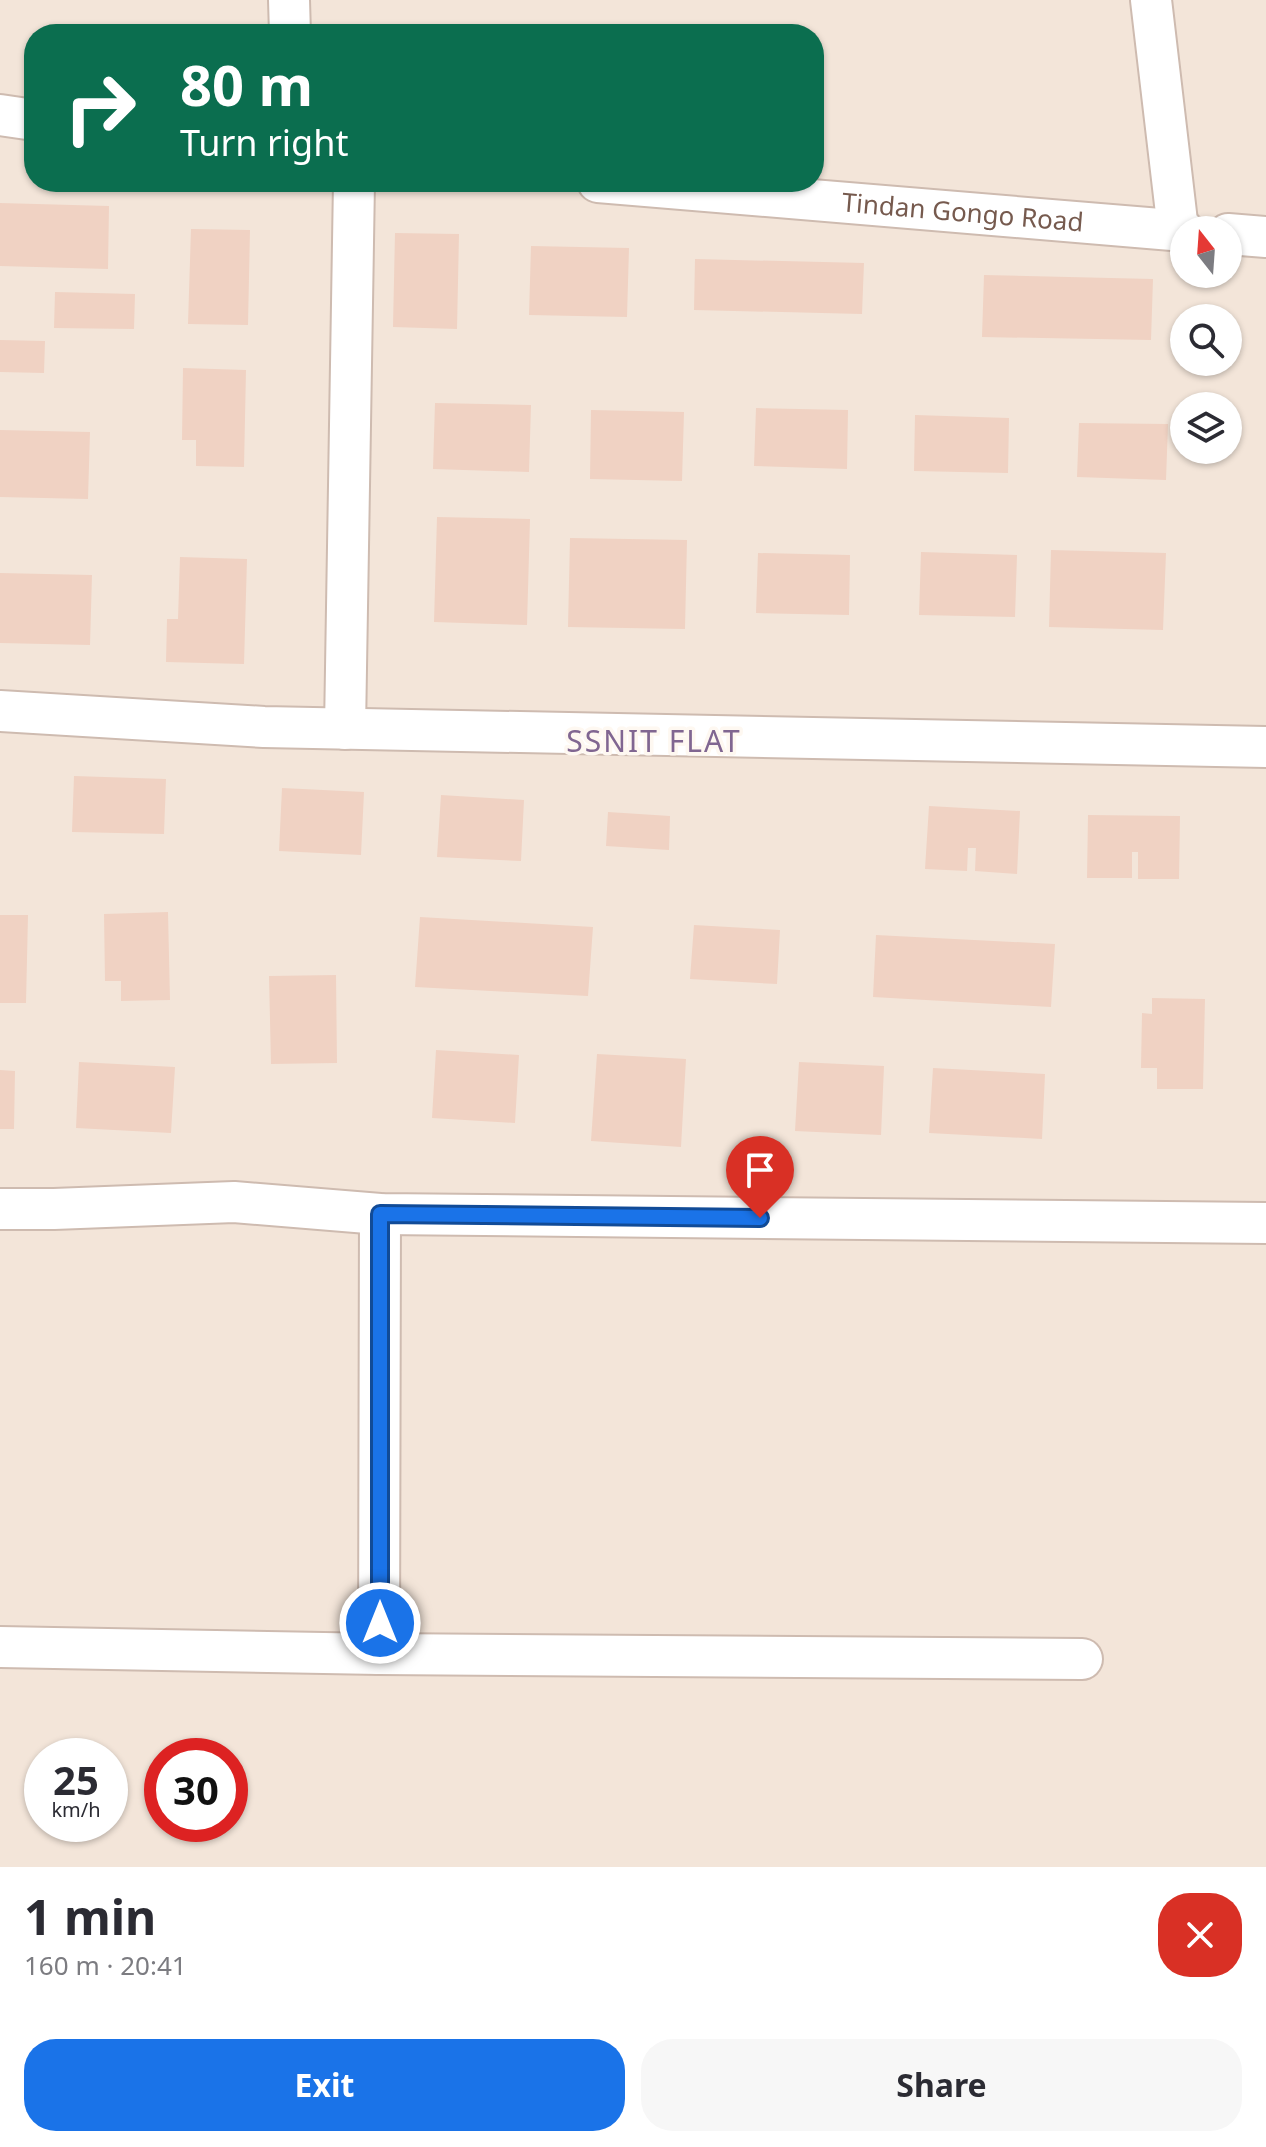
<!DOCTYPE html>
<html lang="en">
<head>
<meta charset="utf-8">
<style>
	:root { --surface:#fff; --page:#f7f7f7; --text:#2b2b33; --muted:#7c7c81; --accent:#1a73e8 }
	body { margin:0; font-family:"Noto Sans",sans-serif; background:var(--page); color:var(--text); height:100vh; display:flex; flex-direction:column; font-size:30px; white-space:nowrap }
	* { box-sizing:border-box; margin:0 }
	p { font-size:26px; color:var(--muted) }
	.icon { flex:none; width:44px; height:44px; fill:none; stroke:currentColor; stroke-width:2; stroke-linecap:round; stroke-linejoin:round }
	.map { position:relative; height:1867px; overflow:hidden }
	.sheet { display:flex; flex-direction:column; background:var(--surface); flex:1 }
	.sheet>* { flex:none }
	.hud { position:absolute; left:24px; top:24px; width:800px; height:168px; border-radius:32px; box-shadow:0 2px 6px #0004; background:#0b6e4f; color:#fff; overflow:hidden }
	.needle { width:52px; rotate:343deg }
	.buttons { position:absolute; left:1170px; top:216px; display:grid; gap:16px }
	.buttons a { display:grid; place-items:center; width:72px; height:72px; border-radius:50%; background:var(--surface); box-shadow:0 2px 6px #0004; font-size:40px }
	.speed { position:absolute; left:24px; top:1738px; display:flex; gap:16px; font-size:40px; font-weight:700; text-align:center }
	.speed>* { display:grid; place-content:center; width:104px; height:104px; border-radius:50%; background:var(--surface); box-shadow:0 2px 6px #0004; line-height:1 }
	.speed small { font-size:20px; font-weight:400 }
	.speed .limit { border:12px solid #d22; background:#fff; color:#111 }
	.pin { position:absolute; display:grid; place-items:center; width:68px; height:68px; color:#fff; margin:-82px -34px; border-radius:50% 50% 50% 0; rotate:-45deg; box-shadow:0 0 8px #0007 }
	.pin .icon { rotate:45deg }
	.me { position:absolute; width:88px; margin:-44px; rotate:0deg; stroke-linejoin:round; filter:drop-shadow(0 0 6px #0008) }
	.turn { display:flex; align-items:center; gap:28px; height:168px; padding:0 24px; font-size:36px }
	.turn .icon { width:104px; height:104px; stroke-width:2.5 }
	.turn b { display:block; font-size:56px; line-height:68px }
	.round { display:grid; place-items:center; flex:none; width:84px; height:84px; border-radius:32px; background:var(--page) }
	.head { display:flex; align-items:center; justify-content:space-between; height:136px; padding:0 24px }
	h1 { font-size:48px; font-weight:700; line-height:60px }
	.action { display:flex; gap:16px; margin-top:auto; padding:16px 24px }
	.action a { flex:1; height:92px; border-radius:32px; background:var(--accent); color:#fff; font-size:32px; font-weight:700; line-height:92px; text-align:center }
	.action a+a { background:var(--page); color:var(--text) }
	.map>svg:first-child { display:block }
</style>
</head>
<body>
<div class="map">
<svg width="1266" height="1867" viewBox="0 0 1266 1867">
	<rect width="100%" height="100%" fill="#fcf4eb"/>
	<path fill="#f3e5d9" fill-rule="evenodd" d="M0 0H1266V1867H0ZM34 34H814V182H34ZM1184 230H1228V274H1184ZM1184 318H1228V362H1184ZM1184 406H1228V450H1184ZM42 1756H110V1824H42ZM162 1756H230V1824H162Z"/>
	<path fill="#f0d2c3" d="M0 203 109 206 108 269 0 266Z
		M191 229 250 230 248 325 188 324Z
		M395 233 459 234 457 329 393 327Z
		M531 246 629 248 627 317 529 315Z
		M695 259 864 263 862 314 694 310Z
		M984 275 1153 279 1151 340 982 337Z
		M55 292 135 294 134 329 54 328Z
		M0 340 45 341 44 373 0 372Z
		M183 368 246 370 244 467 196 466V440H182Z
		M435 403 531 405 529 472 433 469Z
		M756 408 848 410 847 469 754 466Z
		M591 410 684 412 682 481 590 479Z
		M915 415 1009 418 1008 473 914 471Z
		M1079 423 1168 424 1166 480 1077 477Z
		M0 430 90 432 88 499 0 497Z
		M437 517 530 519 527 625 434 622Z
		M570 538 687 540 685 629 568 627Z
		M1051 550 1166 553 1163 630 1049 627Z
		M921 552 1017 555 1015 617 919 615Z
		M758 553 850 555 849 615 756 613Z
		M180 557 247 559 244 664 166 662 167 619H178Z
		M0 573 92 575 90 645 0 643Z
		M74 776 166 779 164 834 72 832Z
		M282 788 364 792 361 855 279 851Z
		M441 795 524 800 521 861 437 857Z
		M929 806 1020 811 1017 874 975 871 976 848H968L967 871 925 869Z
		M608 812 670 816 669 850 606 846Z
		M1088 815 1180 816 1179 879H1138V852H1132V878H1087Z
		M168 912 170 1000 121 1001V981H105L104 914Z
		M0 915H28L26 1003H0Z
		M420 917 593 927 588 996 415 987Z
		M694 925 780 930 777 984 690 979Z
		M876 935 1055 944 1051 1007 873 997Z
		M336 975 337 1063 271 1064 269 976Z
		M1152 998 1205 999 1203 1089H1157V1068H1141L1142 1013 1152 1014Z
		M436 1050 519 1055 515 1123 432 1118Z
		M597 1054 686 1059 681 1147 591 1141Z
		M79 1062 175 1067 171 1133 76 1128Z
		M799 1062 884 1066 881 1135 795 1131Z
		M933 1068 1045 1074 1042 1139 929 1133Z
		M0 1070 15 1071 14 1129H0Z"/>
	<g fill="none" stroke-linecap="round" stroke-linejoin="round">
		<g stroke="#cebbb0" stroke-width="44">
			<g id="street">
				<path d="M289 0 290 34"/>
				<path d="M1151 0 1178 230"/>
				<path d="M0 115 34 120"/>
				<path id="s1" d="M598 182 1184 231"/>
				<path d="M1228 234 1266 237"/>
				<path d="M0 711 264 727 1266 747"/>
				<path d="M345 729 354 182"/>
				<path d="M0 1209H54L234 1202 380 1214 1266 1223"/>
				<path d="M0 1647 379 1654 1082 1659"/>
				<path d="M379 1654 380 1214"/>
			</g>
		</g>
		<use href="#street" stroke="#fff" stroke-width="40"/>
	</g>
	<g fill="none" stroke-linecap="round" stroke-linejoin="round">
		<g stroke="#114b97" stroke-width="20">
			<path id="route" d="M380 1623V1214L760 1218"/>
		</g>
		<use href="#route" stroke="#1a73e8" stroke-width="14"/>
	</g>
	<g text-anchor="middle" stroke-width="7" stroke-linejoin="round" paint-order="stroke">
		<g font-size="26" fill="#765a4e" stroke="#fef8f1">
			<text dy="9" stroke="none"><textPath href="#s1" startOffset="366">Tindan Gongo Road</textPath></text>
		</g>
		<g font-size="30" letter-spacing="2" fill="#806691" stroke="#fef8f1">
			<text x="654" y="752">SSNIT FLAT</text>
		</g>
	</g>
</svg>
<div class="buttons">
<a><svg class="needle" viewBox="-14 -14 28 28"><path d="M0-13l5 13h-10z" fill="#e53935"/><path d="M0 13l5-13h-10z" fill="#7c7c81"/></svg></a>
<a><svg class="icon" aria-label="search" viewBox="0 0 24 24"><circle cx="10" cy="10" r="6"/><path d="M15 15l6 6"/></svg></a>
<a><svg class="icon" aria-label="layers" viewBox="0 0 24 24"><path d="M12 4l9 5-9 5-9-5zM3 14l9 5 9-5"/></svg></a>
</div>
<div class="speed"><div>25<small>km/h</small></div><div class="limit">30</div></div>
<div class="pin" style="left:760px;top:1218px;background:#d93025"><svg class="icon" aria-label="arrive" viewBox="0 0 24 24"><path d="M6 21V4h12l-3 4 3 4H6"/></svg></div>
<svg class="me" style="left:380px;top:1623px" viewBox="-20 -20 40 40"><circle r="17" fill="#1a73e8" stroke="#fff" stroke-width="3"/><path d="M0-11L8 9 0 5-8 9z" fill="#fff"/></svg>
<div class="hud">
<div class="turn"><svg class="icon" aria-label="right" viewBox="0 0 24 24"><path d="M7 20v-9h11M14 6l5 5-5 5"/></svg><div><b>80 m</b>Turn right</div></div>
</div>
</div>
<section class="sheet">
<div class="head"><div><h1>1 min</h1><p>160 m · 20:41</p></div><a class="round" style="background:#d93025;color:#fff"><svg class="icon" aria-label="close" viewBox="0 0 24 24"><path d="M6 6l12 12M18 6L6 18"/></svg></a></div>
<div class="action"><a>Exit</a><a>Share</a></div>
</section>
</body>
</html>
